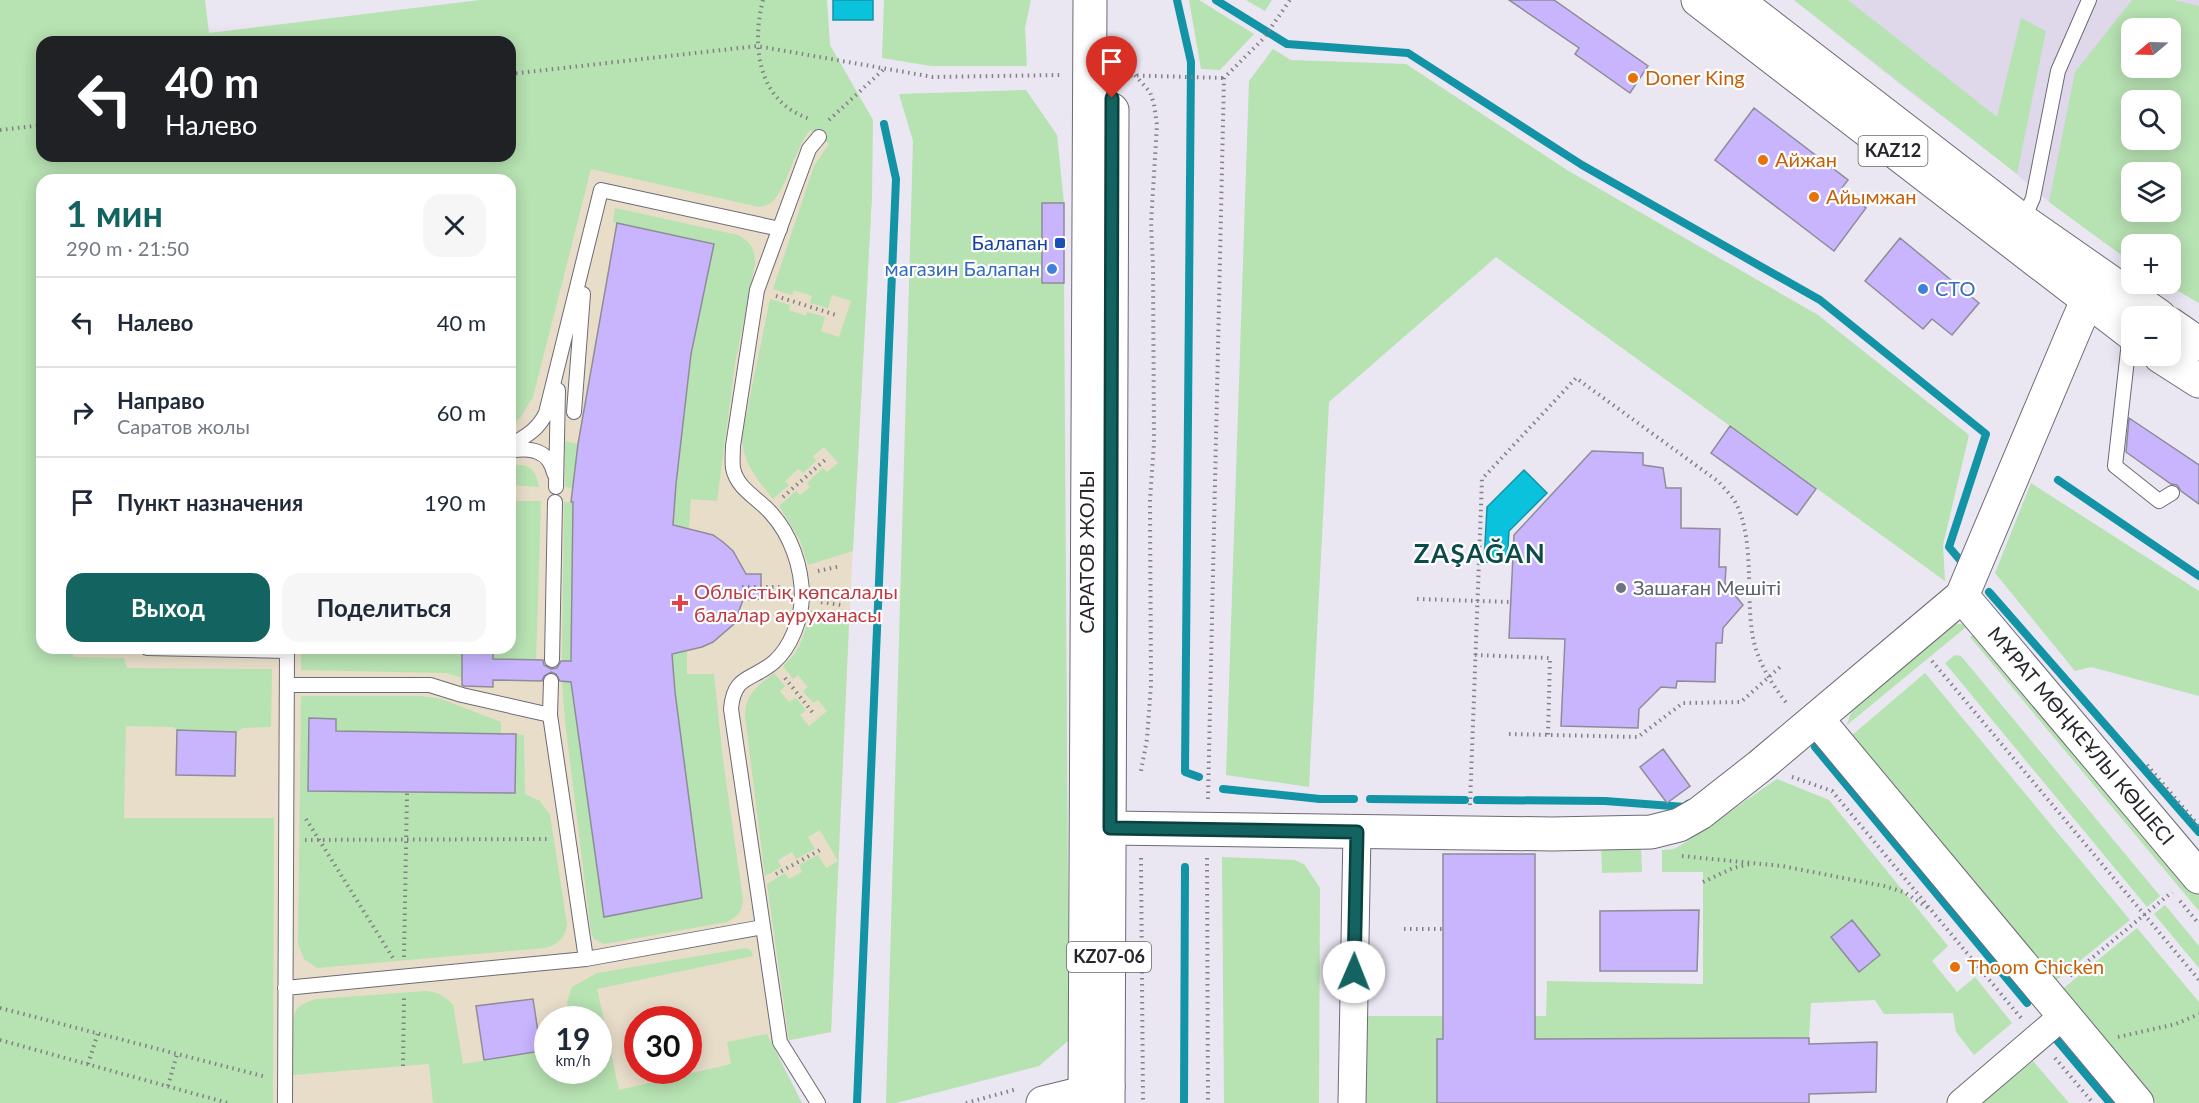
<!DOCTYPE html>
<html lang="ru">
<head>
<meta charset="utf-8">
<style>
	:root { --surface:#fff; --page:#f6f6f7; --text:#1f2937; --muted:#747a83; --line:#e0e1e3; --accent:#136360 }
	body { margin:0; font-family:Lato,sans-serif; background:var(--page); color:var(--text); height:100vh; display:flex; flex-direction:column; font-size:22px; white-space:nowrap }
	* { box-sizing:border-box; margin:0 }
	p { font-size:20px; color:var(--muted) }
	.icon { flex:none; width:33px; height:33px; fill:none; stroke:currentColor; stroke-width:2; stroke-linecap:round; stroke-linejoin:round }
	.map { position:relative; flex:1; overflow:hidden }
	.side { position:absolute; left:36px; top:174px; width:480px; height:480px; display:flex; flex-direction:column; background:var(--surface); border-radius:18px; box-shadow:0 3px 15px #0003 }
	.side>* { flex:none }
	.top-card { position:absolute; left:36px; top:36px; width:480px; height:126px; border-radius:18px; box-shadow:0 3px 15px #0003; background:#202124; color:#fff; overflow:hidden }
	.needle { width:39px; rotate:251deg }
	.fabs { position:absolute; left:2121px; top:18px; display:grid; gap:12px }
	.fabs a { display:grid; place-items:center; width:60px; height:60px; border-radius:12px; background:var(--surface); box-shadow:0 3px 15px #0003; font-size:30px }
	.speed { position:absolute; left:534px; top:1006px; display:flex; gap:12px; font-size:30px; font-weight:700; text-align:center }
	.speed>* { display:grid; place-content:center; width:78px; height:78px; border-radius:50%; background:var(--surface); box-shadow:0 3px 15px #0003; line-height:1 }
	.speed small { font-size:15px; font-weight:400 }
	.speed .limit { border:9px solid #d22; background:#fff; color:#111 }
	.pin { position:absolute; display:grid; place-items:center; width:51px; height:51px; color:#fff; margin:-62px -26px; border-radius:50% 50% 50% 0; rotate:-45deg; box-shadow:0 0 6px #0007 }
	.pin .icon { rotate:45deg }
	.me { position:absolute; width:66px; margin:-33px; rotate:1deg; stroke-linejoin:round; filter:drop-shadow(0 0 4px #0008) }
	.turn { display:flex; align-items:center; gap:21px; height:126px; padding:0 30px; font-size:27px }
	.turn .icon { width:78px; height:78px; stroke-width:2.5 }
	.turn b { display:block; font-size:42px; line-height:51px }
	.round { display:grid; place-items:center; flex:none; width:63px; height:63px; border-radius:18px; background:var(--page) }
	.overview { display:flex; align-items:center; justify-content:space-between; height:102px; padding:0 30px }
	h1 { font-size:36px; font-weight:700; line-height:45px; color:var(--accent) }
	.action { display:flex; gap:12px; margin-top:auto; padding:12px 30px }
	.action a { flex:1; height:69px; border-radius:18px; background:var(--accent); color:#fff; font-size:24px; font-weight:700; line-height:69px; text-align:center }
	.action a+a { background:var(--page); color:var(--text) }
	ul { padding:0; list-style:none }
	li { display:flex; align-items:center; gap:18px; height:90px; padding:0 30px; border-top:2px solid var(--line) }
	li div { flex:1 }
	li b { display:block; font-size:22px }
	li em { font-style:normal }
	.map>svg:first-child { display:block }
</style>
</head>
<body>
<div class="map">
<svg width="2199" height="1103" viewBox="0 0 2199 1103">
	<rect width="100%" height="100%" fill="#eae6f2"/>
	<path fill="#dfd8eb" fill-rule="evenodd" d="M1794 0H2199V303L2166 284H2170V244H2132L2131 262 2049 202 2000 160 1902 86ZM2132 28H2170V68H2132ZM2132 100H2170V140H2132ZM2132 172H2170V212H2132Z"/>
	<path fill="#e8ddc9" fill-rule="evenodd" d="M810 130 829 144 872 195 851 584 831 1032 737 1051 742 1079 622 1103H0V910L47 648H510V156ZM548 1020H598V1071H548ZM638 1020H688V1071H638Z"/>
	<path fill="#b7e2b2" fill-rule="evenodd" d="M0 0H205L209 33 480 0H827L830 45 873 120 872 195 853 551 808 565 800 540 779 506 796 491 800 495 810 487 807 483 823 468 827 472 838 463 824 447 813 456 816 461 803 473 798 469 785 481 789 485 773 499C757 479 742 462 742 436L770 299 790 305 789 310 806 316 807 312 825 317 821 331 839 337 851 301 832 295 828 308 810 303 812 296 794 290 792 295 773 289 814 166 829 144 810 130C794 150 787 188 772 202 768 205 763 206 759 207L591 169 533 397 520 418 510 427V180H42V648H73V657L124 658 127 668 272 669 271 727 243 728 236 732 177 730 173 727 126 726 124 818H274L273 1103H0ZM42 42H510V156H42Z
		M884 0H1031L1025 28 1027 66H931L882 58Z
		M1189 0H1199L1254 34 1220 70 1201 69Z
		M1246 0H1272L1265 11Z
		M1794 0H1848L1997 117 2021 18 2046 31 2017 174Z
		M2132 0H2173L2199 6V303L2166 284H2170V244H2132L2131 262 2049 202 2075 72ZM2132 28H2170V68H2132ZM2132 100H2170V140H2132ZM2132 172H2170V212H2132Z
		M1273 49 1291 60 1406 64 1567 170 1818 315 1969 435 1943 545 1945 581 1496 257 1329 402 1309 787 1226 775 1249 81Z
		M1026 90 1057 135 1064 203H1042V283H1064L1069 1040 1039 1066 896 1103H886L913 141 899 94Z
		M615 208 738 235C751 242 755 249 755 264L735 364 717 501 691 499 689 528 673 527 676 484 691 354 714 244 613 222Z
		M565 441 578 444 573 488 565 487Z
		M522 465C534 467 537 476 539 487L510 485V466Z
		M2031 483 2199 591V696L2091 667 2075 671 1995 573Z
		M510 501H541L536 660 493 659V648H510Z
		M564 502 573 503 571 661H562Z
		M810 610 849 621 831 1032 789 1040 767 884 785 873 789 879 802 872 799 865 818 855 826 868 838 861 820 830 808 837 815 849 796 859 792 852 778 860 781 867 765 876 745 716C746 693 757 687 774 673L785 686 780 691 789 702 796 698 806 710 800 715 809 726 827 711 818 700 813 703 803 691 808 687 798 675 793 679 783 666C802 650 804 634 810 610Z
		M1971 623 1847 725 1850 715 1857 704 1944 630 1957 624Z
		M1978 631 2199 896V911L1970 637Z
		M301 648H466L462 656V678L446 673 301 670Z
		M672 651H687V674H714L723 760 743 899C742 912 738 916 727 922L604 944 594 939 591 932 565 721 562 682H571L604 917 675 692Z
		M1955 655 1961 656 2160 896 2147 907 1945 663Z
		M1925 673 2130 920 2054 982 1851 736Z
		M301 696H422L441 699 501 722V734L336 731V719L309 718 308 791 515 793 516 734 524 735 525 794 540 801 550 815 567 924C565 938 559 944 545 948L317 968 304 959 298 944Z
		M1777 779 1829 800 1948 946 1932 961 1957 992 1975 977 2012 1023 1974 1055 1956 1032 1953 1013 1884 1014 1875 1000 1811 1003 1809 1038 1437 1039V1103H1366L1365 1016H1546L1547 981 1703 984V872H1662V850L1674 849 1686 842Z
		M1601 847H1641L1642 872 1602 873Z
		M1222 857 1295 860 1305 865 1320 888 1319 1103H1224Z
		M2165 905 2199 946V968L2154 914Z
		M2137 928 2199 1002V1103H2156L2060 991Z
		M746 948 751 950 753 956 597 989 619 1090 731 1064 727 1042 767 1034 802 1103H433L429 1064 293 1075C293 1061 289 1020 297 1009 302 1003 311 1000 318 999L426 991C438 992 445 996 453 1005L463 1064 547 1050 548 1071H598V1020H569L567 1002 572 987 597 973Z
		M2033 1061 2069 1103H1981Z"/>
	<path fill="#0ac2db" stroke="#1393a6" stroke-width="1.5" d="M833 0H873V20H833Z
		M1524 470 1547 493 1509 531 1507 563 1484 562 1487 507Z"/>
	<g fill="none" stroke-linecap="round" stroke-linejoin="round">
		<path stroke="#1393a6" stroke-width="8" d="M1177 0 1191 62 1185 772 1199 777
			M1216 0 1287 44 1408 53 1582 165 1820 300 1986 434 1949 547 1960 560
			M2058 480 2199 576
			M1989 592 2199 832
			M1815 747 2027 1003
			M1223 789 1320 799H1354
			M1370 799 1465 800
			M1477 800 1605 801 1685 807 1688 804
			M2055 1038 2110 1103
			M857 1103 896 179 884 124
			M1184 1103 1185 867"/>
	</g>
	<path fill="#c8b5fe" stroke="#8e8c97" stroke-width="1.5" d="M1509 0H1554L1648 66 1630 93 1575 54 1579 48Z
		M1754 108 1848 180 1841 189 1866 208 1834 251 1715 160Z
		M1042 203H1064V283H1042Z
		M617 223 714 244 691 354 676 484 673 525 713 535 723 542 733 551 746 574H761V599L743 600 734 624 713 642 702 647 672 654 675 692 702 898 604 917 571 682 560 681 556 674 551 672 544 676 542 681 493 680V687L464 686 462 685V648H493V659L543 660 544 665 551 669 557 668 561 661H571L573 502H571L578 444Z
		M1900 238 1979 303 1952 335 1932 319 1923 329 1865 281Z
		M2129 418 2199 465V504L2181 491 2177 485 2171 484 2126 452Z
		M1730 426 1816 489 1797 515 1711 453Z
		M1592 451 1643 453V465L1663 468 1666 488H1681V528L1720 529 1719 567H1726L1725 583 1743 605 1723 628 1722 643H1716L1715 682 1677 681 1676 688 1661 687 1639 709 1638 728 1561 726 1565 639 1509 638 1514 535Z
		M309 718 336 719V731L516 734 515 793 308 791Z
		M177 730 236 732 235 776 176 775Z
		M1663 749 1690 786 1667 803 1640 767Z
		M1443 854H1535V1039L1809 1038V1044L1877 1042 1876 1092 1809 1094V1103H1437V1039H1443Z
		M1699 910 1697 971H1600V911Z
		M1852 920 1880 955 1859 972 1831 937Z
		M533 999 541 1051 484 1060 476 1006Z"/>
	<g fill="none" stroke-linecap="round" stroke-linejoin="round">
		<g stroke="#6e6a75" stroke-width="16">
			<path id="lane" d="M2022 223 2033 198 2058 71 2089 0
				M2130 333 2115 466 2159 501 2172 493
				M574 412 583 294
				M510 446C526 436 538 430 546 413L601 190 780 229
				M510 451C530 447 549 450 554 473
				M556 487 558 390
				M147 648 287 651
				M552 660 555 502
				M551 681 550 715 586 959
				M287 685H430L462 695 550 715
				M285 988 586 959 763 927
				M285 1103 287 648
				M818 1103 780 1042 731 709C734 674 752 681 774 662 791 647 801 620 802 597 802 567 791 535 771 513 758 498 737 489 733 468 732 461 733 453 733 446L757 290 809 149 819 137"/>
		</g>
		<g stroke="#6e6a75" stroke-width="29">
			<path id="street" d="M1352 1103 1357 832
				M1961 1103 2064 1015"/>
		</g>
		<g stroke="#6e6a75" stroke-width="35">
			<path id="secondary" d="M1962 596 2199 877
				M1817 719 2137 1103
				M1110 828 1552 834 1651 832 1679 825 1700 813 1760 766 1962 596 2076 326 2087 301 2104 278
				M1043 1103 1108 1087"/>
		</g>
		<g stroke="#6e6a75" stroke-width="35">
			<path id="primary" d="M1698 0 2132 334
				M1736 0 2023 221 2159 316
				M2170 324 2199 344
				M2160 356 2199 381
				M1085 1103 1090 0
				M1108 1103 1112 110"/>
		</g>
		<path stroke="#838088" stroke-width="4" stroke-dasharray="1.5 4.5" stroke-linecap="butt" d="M763 0C751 47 758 102 810 119
			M510 74 757 46 933 77 1060 75
			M1119 75 1224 78
			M1135 75 1150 92 1154 104 1157 125 1151 223 1153 265 1154 443 1150 500 1151 684 1147 739 1141 771
			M829 120 884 69
			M0 130 42 125
			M776 296 836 315
			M783 497 825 460
			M818 571 841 566
			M742 587H783
			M1417 599 1511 602
			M821 602 841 605
			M1475 655 1550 658 1548 735
			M1932 661 2199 980
			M785 678 813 713
			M1509 734 1638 737 1683 703 1741 702 1780 667
			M2147 765 2199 826
			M1792 777 1832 791 2021 1018
			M1208 799 1224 78 1263 39 1290 0
			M1470 805 1482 479 1576 378 1719 482C1724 488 1730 494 1734 500 1755 535 1746 593 1752 632 1756 660 1771 683 1788 705
			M306 819 393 958
			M305 840 550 839
			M1682 856 1782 866 1884 886 1904 892 1928 908
			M1141 858 1143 1103
			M1207 858 1208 1103
			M776 874 822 849
			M1703 882 1733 868 1750 864
			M2180 901 2199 924
			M1404 929H1443
			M404 957 407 792
			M2070 976 2172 892
			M0 1008 266 1077
			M2118 1037 2176 1024 2199 1014
			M0 1040 228 1103
			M2055 1058 2093 1103
			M88 1064 98 1033
			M403 1066 404 995
			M168 1086 177 1054
			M966 1103 1017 1089"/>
		<use href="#lane" stroke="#fff" stroke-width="14"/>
		<use href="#street" stroke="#fff" stroke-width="27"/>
		<use href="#secondary" stroke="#fff" stroke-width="33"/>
		<use href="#primary" stroke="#fff" stroke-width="33"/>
	</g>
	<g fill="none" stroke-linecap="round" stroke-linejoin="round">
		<g stroke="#0c403e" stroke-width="15">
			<path id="route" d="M1112 98 1110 828 1357 832 1354 972"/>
		</g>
		<use href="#route" stroke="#136360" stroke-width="10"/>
	</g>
	<g fill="#e8710a" stroke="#fff" stroke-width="2">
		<circle cx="1633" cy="78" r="6"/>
		<circle cx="1763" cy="160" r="6"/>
		<circle cx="1814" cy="197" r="6"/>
		<circle cx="1955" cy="967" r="6"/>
	</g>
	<rect fill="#1a4fb4" stroke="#fff" stroke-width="2" x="1054" y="237" width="12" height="12" rx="3"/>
	<g fill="#3f7fe0" stroke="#fff" stroke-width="2">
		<circle cx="1052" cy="269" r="6"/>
		<circle cx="1923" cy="289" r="6"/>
	</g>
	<circle fill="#6b7280" stroke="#fff" stroke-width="2" cx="1621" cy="588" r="6"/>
	<path fill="#e0444e" stroke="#fff" stroke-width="2" d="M677 594h6v6h6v6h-6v6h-6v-6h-6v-6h6z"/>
	<g text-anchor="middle" stroke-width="4.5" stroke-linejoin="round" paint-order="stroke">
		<g fill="#fff" stroke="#68676b" stroke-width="1.5">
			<rect x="1858.5" y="136" width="69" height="30" rx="4.5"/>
			<rect x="1067" y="942" width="84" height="30" rx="4.5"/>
		</g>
		<g font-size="18" font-weight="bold" fill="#28262b">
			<text x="1893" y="157">KAZ12</text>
			<text x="1109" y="963">KZ07-06</text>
		</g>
		<g font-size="20" fill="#c56008" stroke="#fff" text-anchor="start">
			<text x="1645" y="85">Doner King</text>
			<text x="1775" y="167">Айжан</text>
			<text x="1826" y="204">Айымжан</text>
			<text x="1967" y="974">Thoom Chicken</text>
		</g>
		<g font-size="20" fill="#164399" stroke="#fff" text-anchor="end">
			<text x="1048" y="250">Балапан</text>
		</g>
		<g font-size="20" fill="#366cbe" stroke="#fff" text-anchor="end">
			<text x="1040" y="276">магазин Балапан</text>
			<text x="1935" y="296" text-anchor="start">СТО</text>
		</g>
		<g font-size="20" fill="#28262b" stroke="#fff">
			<text transform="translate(1087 552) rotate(-90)" y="7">САРАТОВ ЖОЛЫ</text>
			<text transform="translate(2081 736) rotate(50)" y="7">МҰРАТ МӨҢКЕҰЛЫ КӨШЕСІ</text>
		</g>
		<g font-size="20" fill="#5b616d" stroke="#fff" text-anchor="start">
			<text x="1633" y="595">Зашаған Мешіті</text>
		</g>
		<g font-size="20" fill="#be3a42" stroke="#fff" text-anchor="start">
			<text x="694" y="599">Облыстық көпсалалы<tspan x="694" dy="23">балалар ауруханасы</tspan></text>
		</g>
		<g font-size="26" font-weight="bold" letter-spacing="1.5" fill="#0b4b49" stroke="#fff">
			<text x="1480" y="563">ZAŞAĞAN</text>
		</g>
	</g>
</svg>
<div class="fabs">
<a><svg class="needle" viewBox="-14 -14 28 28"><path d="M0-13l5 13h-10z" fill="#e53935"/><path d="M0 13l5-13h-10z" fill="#747a83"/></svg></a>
<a><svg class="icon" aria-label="search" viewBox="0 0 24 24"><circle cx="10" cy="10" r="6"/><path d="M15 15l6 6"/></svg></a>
<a><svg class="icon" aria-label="layers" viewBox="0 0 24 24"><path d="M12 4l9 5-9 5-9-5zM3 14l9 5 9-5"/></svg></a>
<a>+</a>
<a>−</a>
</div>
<div class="speed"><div>19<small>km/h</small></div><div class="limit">30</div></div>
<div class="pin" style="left:1112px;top:98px;background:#d93025"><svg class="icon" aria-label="arrive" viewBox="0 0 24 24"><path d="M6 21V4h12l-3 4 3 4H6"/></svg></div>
<svg class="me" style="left:1354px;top:972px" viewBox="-20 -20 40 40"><circle r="19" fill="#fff"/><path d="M0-13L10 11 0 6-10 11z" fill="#136360"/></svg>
<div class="top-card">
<div class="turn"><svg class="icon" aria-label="left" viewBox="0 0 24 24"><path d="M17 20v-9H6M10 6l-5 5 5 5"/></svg><div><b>40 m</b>Налево</div></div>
</div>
<section class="side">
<div class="overview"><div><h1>1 мин</h1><p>290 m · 21:50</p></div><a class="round"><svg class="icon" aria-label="close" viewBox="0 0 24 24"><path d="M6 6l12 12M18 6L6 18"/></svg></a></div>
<ul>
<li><svg class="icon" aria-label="left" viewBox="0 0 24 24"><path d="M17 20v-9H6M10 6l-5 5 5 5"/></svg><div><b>Налево</b></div><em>40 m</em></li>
<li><svg class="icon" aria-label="right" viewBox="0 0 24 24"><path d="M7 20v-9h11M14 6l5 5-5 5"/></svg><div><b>Направо</b><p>Саратов жолы</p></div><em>60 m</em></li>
<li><svg class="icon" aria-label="arrive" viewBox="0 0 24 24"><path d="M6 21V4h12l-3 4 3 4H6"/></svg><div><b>Пункт назначения</b></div><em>190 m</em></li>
</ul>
<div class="action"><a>Выход</a><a>Поделиться</a></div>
</section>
</div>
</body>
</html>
